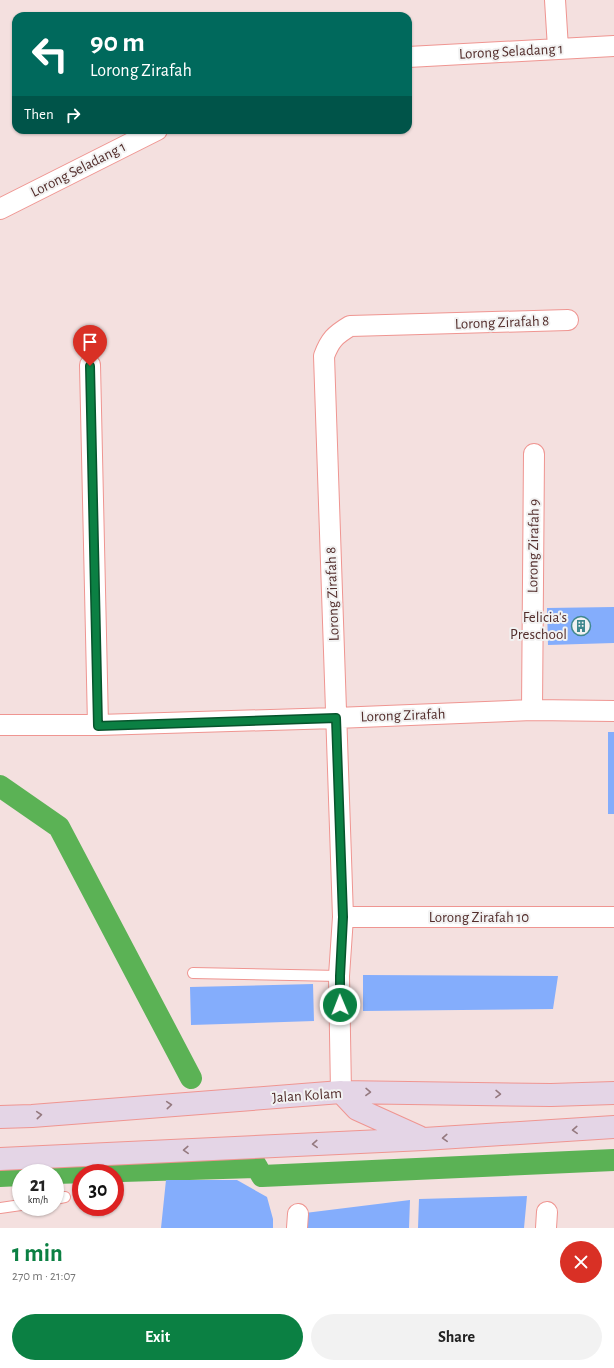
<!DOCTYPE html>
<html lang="en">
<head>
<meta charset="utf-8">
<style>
	:root { --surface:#fff; --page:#f2f2f2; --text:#222; --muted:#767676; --accent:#0b8043 }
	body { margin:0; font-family:"Alegreya Sans",sans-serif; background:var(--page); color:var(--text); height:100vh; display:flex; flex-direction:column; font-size:15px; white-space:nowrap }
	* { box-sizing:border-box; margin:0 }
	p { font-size:13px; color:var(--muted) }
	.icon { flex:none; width:22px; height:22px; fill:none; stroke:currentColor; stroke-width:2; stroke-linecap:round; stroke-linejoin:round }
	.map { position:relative; height:1228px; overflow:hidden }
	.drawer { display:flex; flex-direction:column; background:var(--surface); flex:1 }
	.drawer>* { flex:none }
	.top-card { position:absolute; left:12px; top:12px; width:400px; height:122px; border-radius:12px; box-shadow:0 1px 3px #0004; background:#00695c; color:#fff; overflow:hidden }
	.speed { position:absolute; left:12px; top:1164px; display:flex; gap:8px; font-size:20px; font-weight:700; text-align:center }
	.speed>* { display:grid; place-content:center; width:52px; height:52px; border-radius:50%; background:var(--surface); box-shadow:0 1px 3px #0004; line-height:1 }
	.speed small { font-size:10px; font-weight:400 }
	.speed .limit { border:6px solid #d22; background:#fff; color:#111 }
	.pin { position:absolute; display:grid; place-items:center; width:34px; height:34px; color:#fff; margin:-41px -17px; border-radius:50% 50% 50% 0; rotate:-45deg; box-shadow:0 0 4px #0007 }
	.pin .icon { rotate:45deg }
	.me { position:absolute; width:44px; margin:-22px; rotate:359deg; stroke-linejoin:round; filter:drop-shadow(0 0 3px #0008) }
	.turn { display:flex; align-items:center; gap:14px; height:84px; padding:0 12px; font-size:18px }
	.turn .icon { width:52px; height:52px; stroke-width:2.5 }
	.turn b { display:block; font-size:28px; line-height:34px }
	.then { display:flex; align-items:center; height:38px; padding:0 12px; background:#0003; gap:8px; font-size:15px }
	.round { display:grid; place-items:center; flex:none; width:42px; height:42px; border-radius:21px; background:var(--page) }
	.summary { display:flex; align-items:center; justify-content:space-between; height:68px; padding:0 12px }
	h1 { font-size:24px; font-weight:700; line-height:30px; color:var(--accent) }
	.primary-button { display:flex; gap:8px; margin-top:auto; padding:8px 12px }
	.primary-button a { flex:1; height:46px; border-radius:24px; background:var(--accent); color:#fff; font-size:16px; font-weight:700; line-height:46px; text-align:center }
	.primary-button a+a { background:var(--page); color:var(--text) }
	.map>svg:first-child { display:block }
</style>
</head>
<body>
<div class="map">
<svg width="614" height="1228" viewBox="0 0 614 1228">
	<rect width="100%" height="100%" fill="#f4e0df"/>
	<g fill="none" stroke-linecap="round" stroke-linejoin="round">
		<path stroke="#5bb255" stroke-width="22" d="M0 786 59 827 191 1078
			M254 1162 262 1176 614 1160
			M55 1173 257 1167
			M0 1176 21 1175"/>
	</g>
	<path fill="#84adfc" d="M614 607V643L548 645 547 608Z
		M608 732H614V814H608Z
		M363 975 558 976 553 1009 363 1011Z
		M313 984 314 1021 191 1025 190 987Z
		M166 1180H237L267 1197 273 1219V1228H161Z
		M527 1196 524 1228H418L419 1199Z
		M410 1200 409 1228H304L305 1213Z"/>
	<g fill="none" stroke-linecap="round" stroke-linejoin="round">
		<g stroke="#ef9591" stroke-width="12">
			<path id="lane" d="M193 973 339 976
				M55 1199 65 1197
				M0 1208 21 1205"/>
		</g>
		<g stroke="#ef9591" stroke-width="22">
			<path id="street" d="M555 0 558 48
				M408 57 614 46
				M0 209 157 130
				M90 365 98 725
				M532 710 534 454
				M0 725H98L336 718 532 710 614 711
				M343 917H614
				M341 1092 339 976 343 917 324 356C330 340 335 335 350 326L568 320
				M297 1228 298 1214
				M546 1228 547 1212"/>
		</g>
		<g stroke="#ef9591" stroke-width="24">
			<path id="secondary" d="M341 1092 357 1109 419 1137
				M0 1117 32 1116 341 1092 551 1095 614 1093
				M0 1159 424 1139 614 1127"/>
		</g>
		<use href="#lane" stroke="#fff" stroke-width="10"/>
		<use href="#street" stroke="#fff" stroke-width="20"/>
		<use href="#secondary" stroke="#e4d5e6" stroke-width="22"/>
	</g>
	<defs><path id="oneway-chevron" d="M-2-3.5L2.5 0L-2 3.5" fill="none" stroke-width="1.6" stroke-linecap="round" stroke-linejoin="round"/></defs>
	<g stroke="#94797f">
		<use href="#oneway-chevron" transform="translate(368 1092) rotate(1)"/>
		<use href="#oneway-chevron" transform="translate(498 1094) rotate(1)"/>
		<use href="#oneway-chevron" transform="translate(169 1105) rotate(-5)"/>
		<use href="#oneway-chevron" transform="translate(39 1115) rotate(-5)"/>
		<use href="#oneway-chevron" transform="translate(575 1130) rotate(177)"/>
		<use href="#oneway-chevron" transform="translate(445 1138) rotate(177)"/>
		<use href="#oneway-chevron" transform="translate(315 1144) rotate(177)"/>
		<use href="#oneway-chevron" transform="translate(186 1150) rotate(177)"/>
	</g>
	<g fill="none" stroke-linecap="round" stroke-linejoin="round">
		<g stroke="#07532c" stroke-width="10">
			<path id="route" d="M90 366 98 726 336 718 343 917 340 976V1005"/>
		</g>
		<use href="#route" stroke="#0b8043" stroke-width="7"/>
	</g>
	<defs>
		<g id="building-ring" transform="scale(1)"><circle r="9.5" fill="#f2f2f2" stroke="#40888e" stroke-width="1.5"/><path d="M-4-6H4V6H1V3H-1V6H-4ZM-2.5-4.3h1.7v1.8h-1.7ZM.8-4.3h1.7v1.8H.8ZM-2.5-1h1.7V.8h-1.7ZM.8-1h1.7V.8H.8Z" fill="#40888e"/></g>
	</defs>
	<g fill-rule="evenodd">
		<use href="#building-ring" x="581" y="626"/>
	</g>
	<g text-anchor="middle" stroke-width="4" stroke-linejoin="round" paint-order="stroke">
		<g font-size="15" fill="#522d2b" stroke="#f2f2f2">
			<text transform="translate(511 51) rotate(-3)" y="5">Lorong Seladang 1</text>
			<text transform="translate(78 169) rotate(-27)" y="5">Lorong Seladang 1</text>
			<text transform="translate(502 322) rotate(-2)" y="5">Lorong Zirafah 8</text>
			<text transform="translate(533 546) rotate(-89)" y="5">Lorong Zirafah 9</text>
			<text transform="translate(332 594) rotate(-92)" y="5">Lorong Zirafah 8</text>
			<text transform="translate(403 715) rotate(-2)" y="5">Lorong Zirafah</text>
			<text x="479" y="922">Lorong Zirafah 10</text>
			<text transform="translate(307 1095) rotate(-4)" y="5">Jalan Kolam</text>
		</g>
		<g font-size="15" fill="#522d2b" stroke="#f2f2f2" text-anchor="end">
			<text x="567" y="622">Felicia's<tspan x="567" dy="17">Preschool</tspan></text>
		</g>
	</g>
</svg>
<div class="speed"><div>21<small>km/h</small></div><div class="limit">30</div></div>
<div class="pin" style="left:90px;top:366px;background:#d93025"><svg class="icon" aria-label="arrive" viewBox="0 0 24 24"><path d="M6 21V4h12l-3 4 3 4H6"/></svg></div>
<svg class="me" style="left:340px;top:1005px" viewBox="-20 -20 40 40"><circle r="17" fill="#0b8043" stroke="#fff" stroke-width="3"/><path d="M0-11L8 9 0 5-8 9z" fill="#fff"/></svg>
<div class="top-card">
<div class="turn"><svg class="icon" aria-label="left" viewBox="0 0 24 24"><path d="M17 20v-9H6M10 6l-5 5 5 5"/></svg><div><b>90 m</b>Lorong Zirafah</div></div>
<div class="then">Then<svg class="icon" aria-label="right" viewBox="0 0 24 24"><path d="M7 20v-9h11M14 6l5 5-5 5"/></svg></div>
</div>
</div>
<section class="drawer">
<div class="summary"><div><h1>1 min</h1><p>270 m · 21:07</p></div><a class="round" style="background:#d93025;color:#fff"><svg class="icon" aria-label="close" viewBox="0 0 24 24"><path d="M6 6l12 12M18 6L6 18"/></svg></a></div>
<div class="primary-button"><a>Exit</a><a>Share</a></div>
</section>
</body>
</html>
